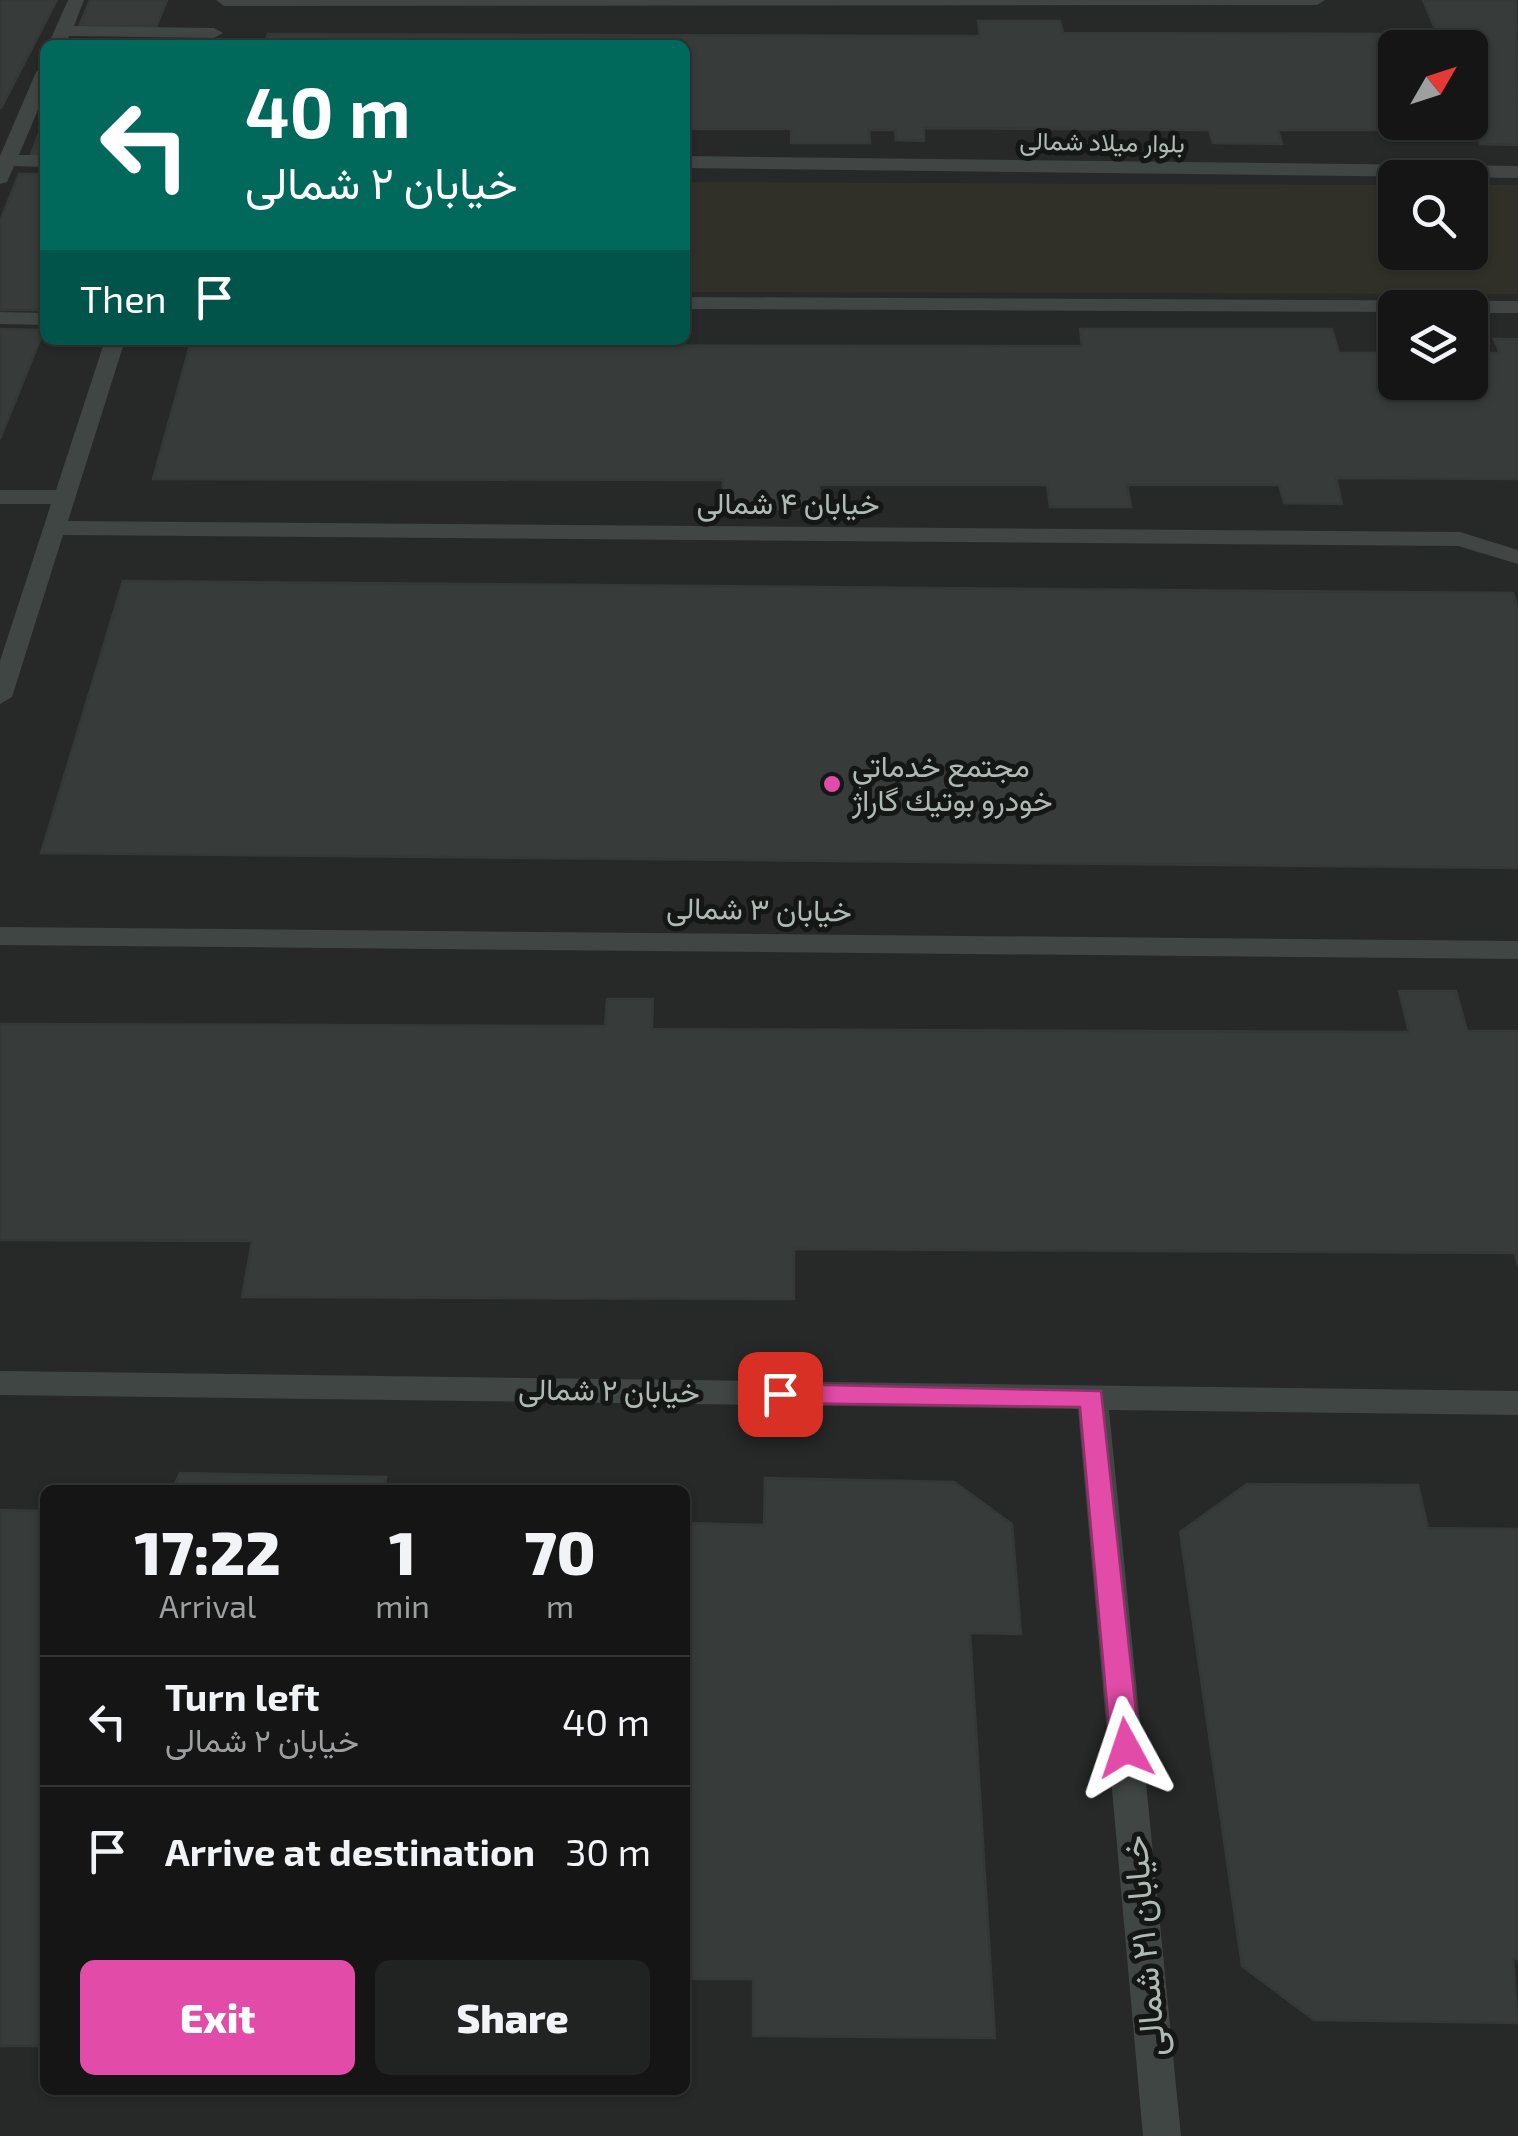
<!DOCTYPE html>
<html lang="en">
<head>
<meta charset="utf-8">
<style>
	:root { --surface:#141514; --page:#212222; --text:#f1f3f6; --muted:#9d9fa0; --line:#333434; --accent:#e34ba8 }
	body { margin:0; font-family:"Exo 2",Vazirmatn,sans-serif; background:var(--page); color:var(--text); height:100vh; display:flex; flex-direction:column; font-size:38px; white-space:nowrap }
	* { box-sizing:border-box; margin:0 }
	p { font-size:32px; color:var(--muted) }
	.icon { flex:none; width:55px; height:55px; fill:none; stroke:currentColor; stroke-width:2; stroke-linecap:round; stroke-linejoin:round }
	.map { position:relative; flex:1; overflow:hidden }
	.drawer { position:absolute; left:40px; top:1485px; width:650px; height:610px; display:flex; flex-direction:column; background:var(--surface); border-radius:15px; box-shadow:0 2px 8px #0004,0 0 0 2px var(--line) }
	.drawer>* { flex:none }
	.banner { position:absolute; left:40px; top:40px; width:650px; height:305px; border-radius:15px; box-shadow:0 2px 8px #0004,0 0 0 2px var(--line); background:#00695c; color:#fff; overflow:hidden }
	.needle { width:65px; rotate:51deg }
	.buttons { position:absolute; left:1378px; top:30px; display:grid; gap:20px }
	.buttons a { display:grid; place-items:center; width:110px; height:110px; border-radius:15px; background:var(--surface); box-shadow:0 2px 8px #0004,0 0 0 2px var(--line); font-size:50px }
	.pin { position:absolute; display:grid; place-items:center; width:85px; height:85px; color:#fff; margin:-42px; border-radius:20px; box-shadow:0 5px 15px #0006 }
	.me { position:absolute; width:110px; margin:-55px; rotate:355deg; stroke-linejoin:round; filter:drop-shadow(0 0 8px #0008) }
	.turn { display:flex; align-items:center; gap:35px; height:210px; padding:0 40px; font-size:45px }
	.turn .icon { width:130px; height:130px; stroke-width:2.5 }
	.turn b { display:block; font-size:70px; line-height:85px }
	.then { display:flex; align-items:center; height:95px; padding:0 40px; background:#0003; gap:20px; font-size:38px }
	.eta { display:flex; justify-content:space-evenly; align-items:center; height:170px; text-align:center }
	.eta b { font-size:60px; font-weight:800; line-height:70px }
	.primary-button { display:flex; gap:20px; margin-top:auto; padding:20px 40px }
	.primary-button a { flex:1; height:115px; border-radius:15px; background:var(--accent); color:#fff; font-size:40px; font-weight:800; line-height:115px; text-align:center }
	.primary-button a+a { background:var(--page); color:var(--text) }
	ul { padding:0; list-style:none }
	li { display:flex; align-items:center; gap:30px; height:130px; padding:0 40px; border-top:2px solid var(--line) }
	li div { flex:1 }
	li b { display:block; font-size:38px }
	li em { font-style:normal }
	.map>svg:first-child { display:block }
</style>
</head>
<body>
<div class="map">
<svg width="1518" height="2136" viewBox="0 0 1518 2136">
	<rect width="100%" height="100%" fill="#1a1c1b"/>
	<path fill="#262928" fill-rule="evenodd" d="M0 0H1518V2136H0ZM45 45H685V340H45ZM1395 48H1470V122H1395ZM1395 178H1470V252H1395ZM1395 308H1470V382H1395ZM45 1490H685V2090H45Z"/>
	<path fill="#313028" d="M685 182 1395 185V252H1470V185H1518V294L685 292Z"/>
	<path fill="#373b3a" stroke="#343837" stroke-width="2.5" fill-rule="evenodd" d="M0 0H57L1 108H0Z
		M90 0H167L156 27 79 26Z
		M1423 0H1516L1518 145 1480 144 1475 130H1278L1282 144 1213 143 1209 130 924 128V141L896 140 895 130H869L870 143H791V129H685V45H265L268 34 980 36 978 21H1060L1063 33 1437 34ZM1395 48H1470V122H1395Z
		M74 40H149L147 45H72Z
		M45 117V157H30Z
		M19 174H45V310H0V221Z
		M0 329 44 330 0 439Z
		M1080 329H1332L1339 353H1395V382H1470V353H1500L1494 339H1518V479L1336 478 1342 504 1284 503 1279 485H1127L1131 507H1050L1047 485H819L821 509H723V480L153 479 190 345 1082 346Z
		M123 581 1513 593 1518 608V868L41 853Z
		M1399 991H1456L1467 1031H1518V1266L1515 1253 794 1249V1299L242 1297 252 1241 0 1240V1024L605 1026 607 999H653L652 1029 1409 1032Z
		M180 1473 386 1477 385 1490H172Z
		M765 1478 954 1482 1012 1524 1021 1634 970 1633 995 2038 753 2036V1979H685V1523L764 1525Z
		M1247 1484 1418 1485 1428 1528 1518 1529V1959H1513L1518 2023 1314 2020 1242 1966 1180 1532Z
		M0 1510 45 1511V2046H0Z"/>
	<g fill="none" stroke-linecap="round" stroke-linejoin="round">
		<path fill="#404643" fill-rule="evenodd" d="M68 0H84L74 26 214 28 223 33 214 38 69 36 66 45H48Z
			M216 0H1325L1317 5 224 6Z
			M45 67V93L19 155H45V167L14 166 7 182 0 184V156L36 72Z
			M685 156 1518 166V178L685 168Z
			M685 297 1518 301V313H1470V308H1395V312L685 309Z
			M0 312 45 313V325L0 324Z
			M105 340H125L68 521 1460 532 1518 550V564L1458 546 63 535 12 697 0 704V661L51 504H0V490H56Z
			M0 927 1518 941V959L0 945Z
			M0 1371 1518 1391V1415L1109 1410 1181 2136H1143L1078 1409 0 1395Z"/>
	</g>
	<path fill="#e34ba8" stroke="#94316d" stroke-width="2.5" d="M780 1384 1101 1391 1140 1748 1136 1756 1126 1760 1115 1756 1111 1748 1080 1407 780 1403 771 1400 767 1394 771 1387Z"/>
	<circle fill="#e34ba8" stroke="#151716" stroke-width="4" cx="832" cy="784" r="10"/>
	<g text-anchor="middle" stroke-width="10" stroke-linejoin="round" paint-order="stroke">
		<g font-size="25" fill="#aebab3" stroke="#151716">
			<text transform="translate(1102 142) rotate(1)" y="9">بلوار میلاد شمالی</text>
		</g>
		<g font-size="30" fill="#aebab3" stroke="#151716">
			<text x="788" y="514">خیابان ۴ شمالی</text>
			<text transform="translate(759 910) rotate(1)" y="10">خیابان ۳ شمالی</text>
			<text transform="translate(609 1391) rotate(1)" y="10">خیابان ۲ شمالی</text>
		</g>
		<g font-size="30" fill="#aebab3" stroke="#151716" text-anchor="start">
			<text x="852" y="777">مجتمع خدماتي<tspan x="852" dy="34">خودرو بوتيك گاراژ</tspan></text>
		</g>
		<g font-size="35" fill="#aebab3" stroke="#151716">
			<text transform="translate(1144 1946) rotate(-95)" y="12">خیابان ۲۱ شمالی</text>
		</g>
	</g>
</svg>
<div class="buttons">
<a><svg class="needle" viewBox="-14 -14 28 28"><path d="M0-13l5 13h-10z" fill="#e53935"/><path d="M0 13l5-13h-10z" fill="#9d9fa0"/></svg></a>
<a><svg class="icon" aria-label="search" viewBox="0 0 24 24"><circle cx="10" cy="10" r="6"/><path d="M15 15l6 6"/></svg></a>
<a><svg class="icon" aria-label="layers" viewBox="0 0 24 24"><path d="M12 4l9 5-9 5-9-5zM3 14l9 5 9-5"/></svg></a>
</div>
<div class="pin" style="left:780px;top:1394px;background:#d93025"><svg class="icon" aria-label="arrive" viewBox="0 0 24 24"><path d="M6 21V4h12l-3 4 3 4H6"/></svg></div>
<svg class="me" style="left:1126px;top:1748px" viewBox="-20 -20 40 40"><path d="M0-17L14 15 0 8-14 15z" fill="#e34ba8" stroke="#fff" stroke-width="4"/></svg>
<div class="banner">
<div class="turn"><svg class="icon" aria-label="left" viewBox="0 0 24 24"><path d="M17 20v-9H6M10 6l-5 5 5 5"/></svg><div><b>40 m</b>خیابان ۲ شمالی</div></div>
<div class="then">Then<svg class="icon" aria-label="arrive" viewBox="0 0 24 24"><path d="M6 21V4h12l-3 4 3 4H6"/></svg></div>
</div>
<section class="drawer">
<div class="eta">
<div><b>17:22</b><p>Arrival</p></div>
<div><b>1</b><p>min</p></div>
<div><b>70</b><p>m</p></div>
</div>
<ul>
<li><svg class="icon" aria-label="left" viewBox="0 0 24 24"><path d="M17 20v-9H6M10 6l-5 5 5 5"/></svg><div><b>Turn left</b><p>خیابان ۲ شمالی</p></div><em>40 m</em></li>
<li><svg class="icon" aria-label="arrive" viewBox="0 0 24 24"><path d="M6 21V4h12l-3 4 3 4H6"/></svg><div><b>Arrive at destination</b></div><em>30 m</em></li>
</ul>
<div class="primary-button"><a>Exit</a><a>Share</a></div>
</section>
</div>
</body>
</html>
